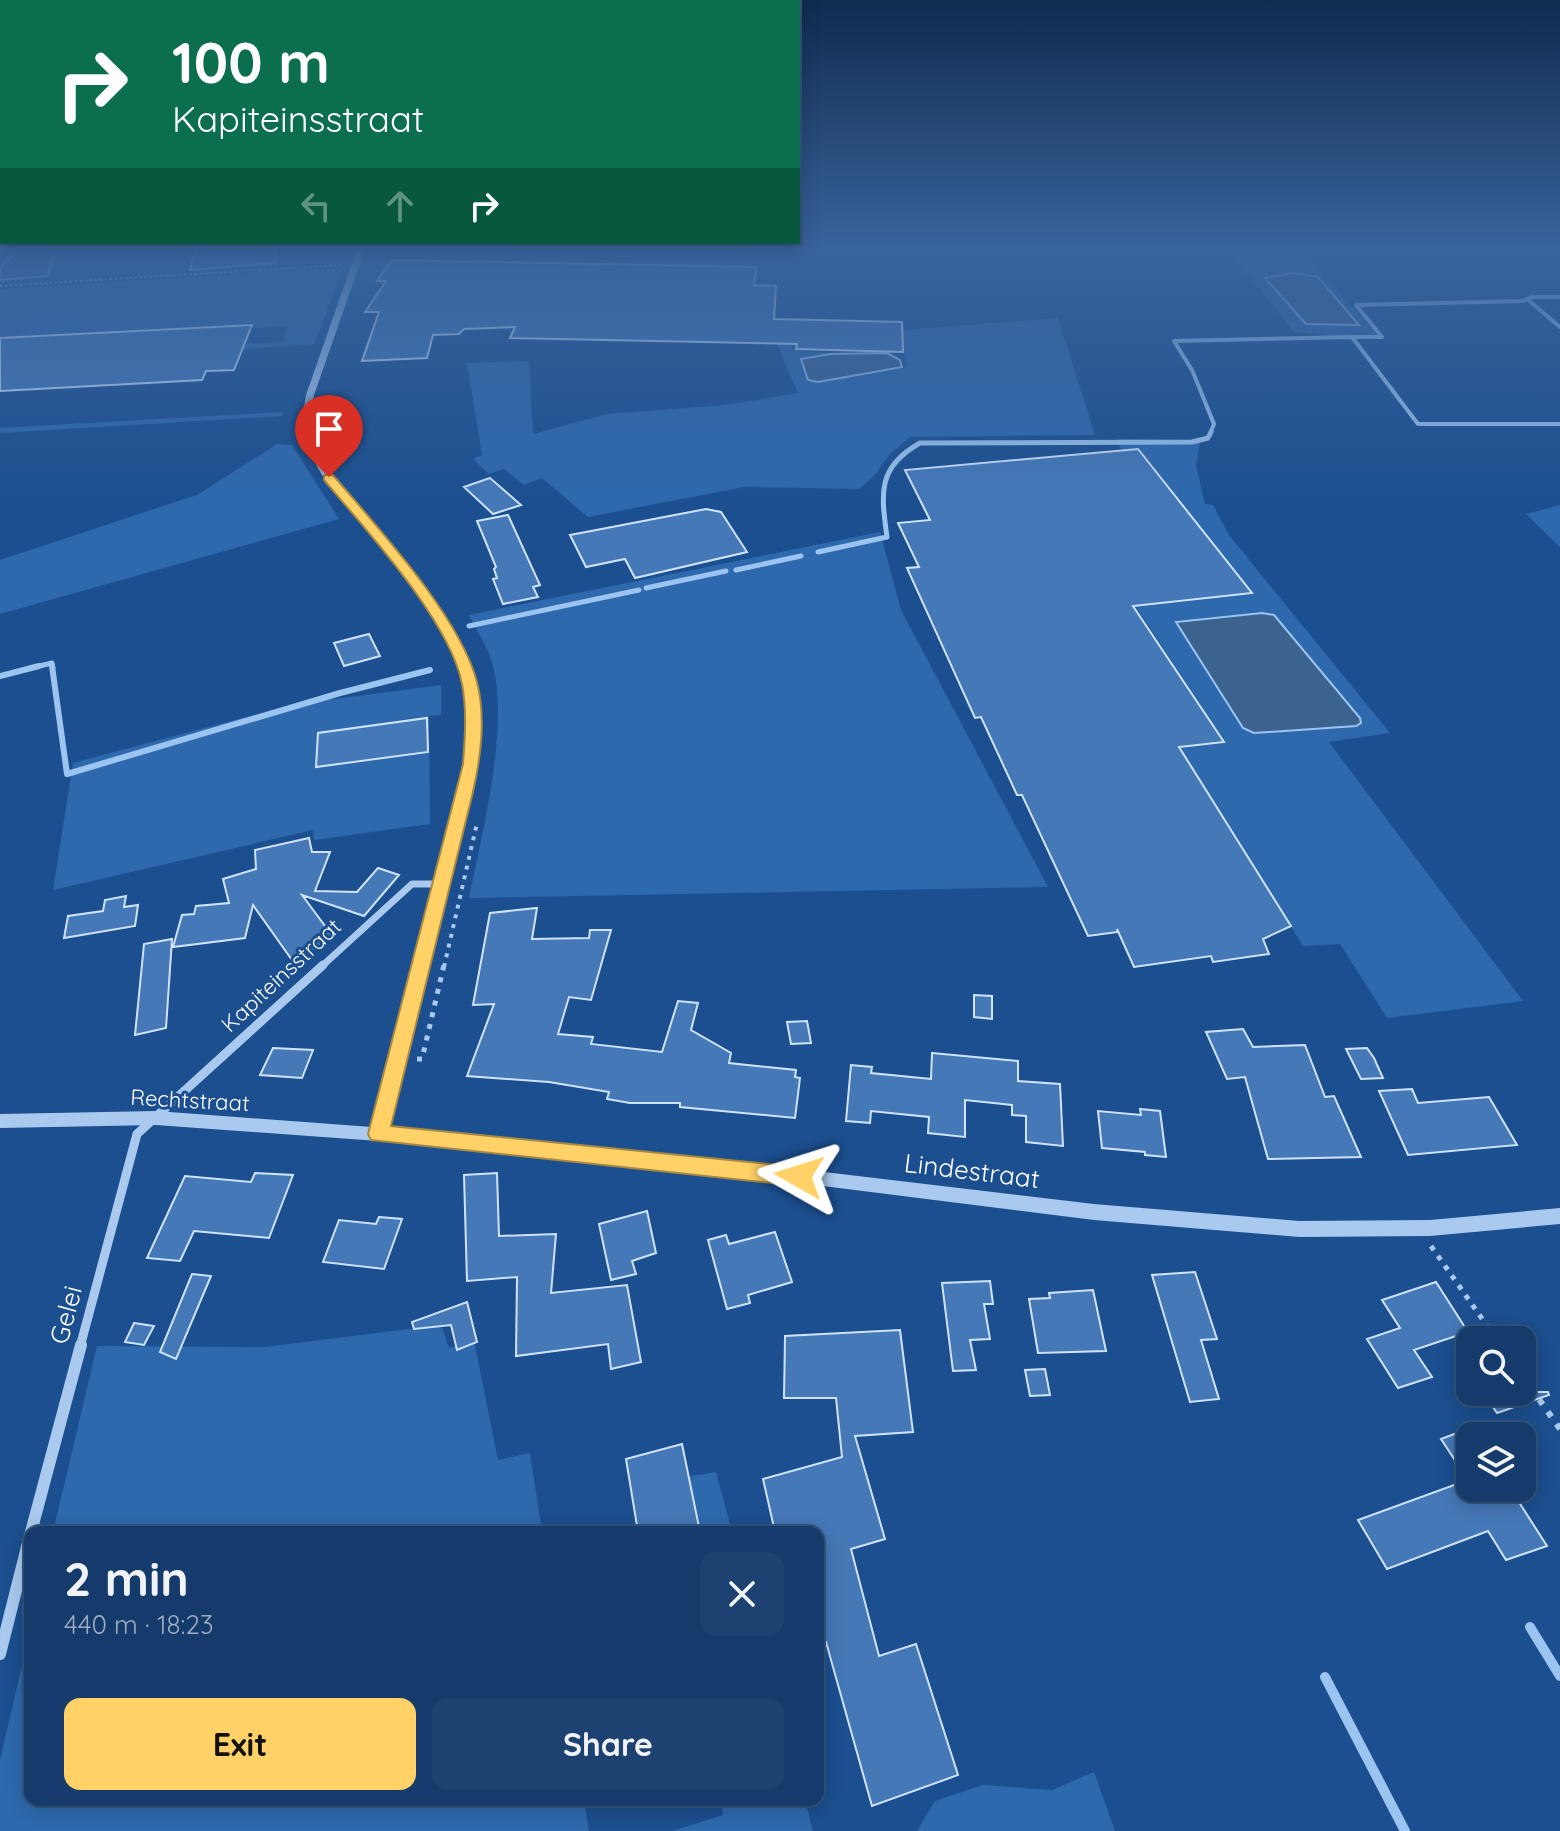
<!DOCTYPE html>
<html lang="en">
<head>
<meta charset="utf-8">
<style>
	:root { --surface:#143b6b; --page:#1d4271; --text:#f1f3f6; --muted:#9dadc1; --line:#33557e; --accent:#ffd166 }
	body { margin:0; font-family:Quicksand,sans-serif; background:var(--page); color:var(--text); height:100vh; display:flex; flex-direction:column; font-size:30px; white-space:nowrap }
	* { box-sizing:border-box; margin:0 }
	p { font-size:26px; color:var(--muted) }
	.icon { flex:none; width:44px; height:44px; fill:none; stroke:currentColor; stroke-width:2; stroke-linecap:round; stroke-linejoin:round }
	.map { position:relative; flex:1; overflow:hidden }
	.side { position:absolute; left:24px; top:1526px; width:800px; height:280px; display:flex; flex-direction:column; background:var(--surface); border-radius:16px; box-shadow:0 4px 20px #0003,0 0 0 2px var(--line) }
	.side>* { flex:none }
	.hud { position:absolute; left:0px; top:0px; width:800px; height:244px; box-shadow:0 4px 20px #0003,0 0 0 2px var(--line); background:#0b6e4f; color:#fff; overflow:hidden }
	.buttons { position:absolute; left:1456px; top:1326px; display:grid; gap:16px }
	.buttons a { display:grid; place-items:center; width:80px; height:80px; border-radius:16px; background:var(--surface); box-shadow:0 4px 20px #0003,0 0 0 2px var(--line); font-size:40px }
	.pin { position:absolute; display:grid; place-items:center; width:68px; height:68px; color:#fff; margin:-82px -34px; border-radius:50% 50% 50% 0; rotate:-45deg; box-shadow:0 0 8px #0007 }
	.pin .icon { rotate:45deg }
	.me { position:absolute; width:88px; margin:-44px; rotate:276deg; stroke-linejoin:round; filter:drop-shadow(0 0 6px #0008) }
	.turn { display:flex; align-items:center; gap:28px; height:168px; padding:0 40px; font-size:36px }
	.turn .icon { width:104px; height:104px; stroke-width:2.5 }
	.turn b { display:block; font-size:56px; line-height:68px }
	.lanes { display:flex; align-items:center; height:76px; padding:0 40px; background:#0003; justify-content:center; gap:40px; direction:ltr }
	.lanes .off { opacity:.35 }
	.round { display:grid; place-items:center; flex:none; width:84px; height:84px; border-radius:16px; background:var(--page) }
	.overview { display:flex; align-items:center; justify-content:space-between; height:136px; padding:0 40px }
	h1 { font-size:48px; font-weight:800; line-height:60px }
	.action { display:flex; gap:16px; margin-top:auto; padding:16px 40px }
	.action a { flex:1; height:92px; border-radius:16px; background:var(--accent); color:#111; font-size:32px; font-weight:800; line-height:92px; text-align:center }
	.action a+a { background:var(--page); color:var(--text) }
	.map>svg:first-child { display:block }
</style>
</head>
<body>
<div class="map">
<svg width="1560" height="1831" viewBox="0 0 1560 1831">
	<rect width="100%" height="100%" fill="#1b4f8f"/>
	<path fill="#2e69ad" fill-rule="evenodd" d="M1227 249H1300L1378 335 1353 339 1294 332Z
		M344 267 314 344 242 349 244 344 283 342 287 327 251 328V325L0 337V289Z
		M1058 318 1095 435 910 437 889 455 875 475 859 489 744 487 588 517 542 478 524 485 504 469 489 474 473 459 482 455 467 363 529 361 533 434 607 414 726 405 798 393 777 344H792L794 351 830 353 804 357 906 367 902 330Z
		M283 412 282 416 0 433V428Z
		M1117 439 1210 440 1200 442 1196 465 1205 504 1213 505 1229 535 1390 733 1329 742 1523 1001 1387 1018 1340 944 1303 946 1158 713 1202 707 1134 604 1250 591 1208 537 1154 542ZM1269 613 1361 723 1356 726 1254 733 1243 728 1176 622Z
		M277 444 292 445 339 519 0 614V560L197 495Z
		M1560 505V547L1526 514Z
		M880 532 901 610 1048 887 469 898C482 834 509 729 493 666 489 649 477 631 469 615Z
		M441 685V715L429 716 430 824 314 840 313 830 53 890 73 763 264 712 319 701Z
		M441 1325 449 1348 474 1340 498 1460 530 1453 542 1532H53L97 1346 265 1347Z
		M716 1472 732 1532H677L669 1480Z
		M30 1631V1800H584L589 1831H0V1760Z
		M1094 1772 1115 1831H917L935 1801 983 1785 1052 1790Z
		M721 1800H805L813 1831H672L723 1815Z"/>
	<path fill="#3c6290" stroke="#9cc4f0" stroke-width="2" d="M19 249H55L48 276 0 280V268Z
		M1293 273 1318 277 1359 325 1306 324 1265 278Z
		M887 353 900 360 902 367 818 382 808 380 801 359 830 354Z
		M1262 613 1274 615 1360 718 1361 723 1356 726 1254 733 1243 728 1176 622Z"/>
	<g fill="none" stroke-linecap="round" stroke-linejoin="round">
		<path stroke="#9cc4f0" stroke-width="4" d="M1527 299 1560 327
			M1352 337H1382
			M1382 337 1356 305 1523 301 1531 297H1560
			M1210 434 1214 424 1192 370 1174 341 1352 337 1418 424H1560"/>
		<path stroke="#9cc4f0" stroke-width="5" d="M818 552 887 537C881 493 877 467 920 443L1192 442 1208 438 1211 432
			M736 570 801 556
			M646 588 726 571
			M469 626 639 590
			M31 668 52 663 53 668"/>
		<path stroke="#9cc4f0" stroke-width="6" d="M52 666 67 774 340 693 430 670
			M0 676 39 666"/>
		<path stroke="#9cc4f0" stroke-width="10" d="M1530 1627 1560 1676
			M1325 1677 1405 1831"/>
	</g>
	<path fill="#4478b7" stroke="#cfe3fa" stroke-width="2" d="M196 249H276V263L190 270Z
		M392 260 757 267 754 285 776 286 774 319 902 322 903 352 796 349 797 344 510 338 515 327 464 329 459 334 433 335 427 358 362 361 379 312H365L386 281H377Z
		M252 325 234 370 206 371 202 380 0 391V338Z
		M1138 449 1252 593 1133 606 1224 742 1179 747 1291 926 1263 939 1269 954 1213 962 1211 956 1134 967 1117 929 1118 932 1088 936 1022 795H1017L981 717 975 718 907 568 919 567 898 523 930 520 905 470Z
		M490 478 521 505 493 514 464 487Z
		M706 509 721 512 747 552 635 578 625 559 586 567 570 535Z
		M508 515 540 585 533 587 538 597 503 604 493 579 497 578 494 569 496 567 477 521Z
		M369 634 380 656 344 666 334 643Z
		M427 718 428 752 316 767 318 733Z
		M309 838 312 852H330L315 891 357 892 378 868 399 875 364 916 302 895 334 938 292 960 253 905 245 938 173 947 182 915 194 914 196 906 229 903 223 879 256 869 255 850Z
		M126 896 124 907 138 905 135 926 64 938 68 916 103 911 105 900Z
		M537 908 532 939 589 938 590 930H611L591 1000 569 997 558 1034 593 1037 591 1044 662 1052 678 1001 698 1003 691 1030 731 1053 729 1063 796 1070 795 1077 800 1078 795 1118 680 1107V1103H630L607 1099 609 1092 549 1082 467 1076 494 1004 473 1005 490 913Z
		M172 939 166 1028 135 1035 144 944Z
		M974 995 992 996V1019L974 1017Z
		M807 1021 811 1043 791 1044 787 1022Z
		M1243 1029 1253 1047 1305 1045 1325 1097 1334 1096 1361 1157 1268 1159 1245 1077 1227 1079 1206 1032Z
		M273 1048 313 1050 302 1078 260 1075Z
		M1367 1048 1374 1058 1383 1078 1361 1079 1346 1049Z
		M932 1053 1018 1061V1081L1060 1084 1063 1146 1026 1142V1116L1012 1115V1105L965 1100V1137L928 1133 929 1117 871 1111 870 1123 846 1121 851 1065 872 1067 871 1073 931 1079Z
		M1412 1089 1418 1103 1489 1097 1517 1145 1408 1155 1379 1091Z
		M1140 1109 1160 1111 1166 1157 1145 1155V1152L1102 1148 1098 1111 1141 1115Z
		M255 1173 293 1175 269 1238 194 1231 180 1261 147 1258 185 1176 251 1182Z
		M497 1173 499 1236 556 1234 551 1293 627 1285 641 1362 611 1369 608 1344 516 1356 517 1277 467 1281 464 1175Z
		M647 1211 656 1253 632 1261 636 1274 611 1280 599 1224Z
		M379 1217 402 1219 384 1269 323 1262 339 1220 376 1224Z
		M775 1232 792 1282 748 1295 750 1303 727 1309 708 1240 726 1235 729 1244Z
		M1195 1272 1217 1339 1201 1340 1219 1399 1190 1402 1152 1275Z
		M192 1274 211 1276 176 1359 160 1352Z
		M990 1281 993 1304H984L990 1339 970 1340 976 1370 953 1371 942 1283Z
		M1436 1282 1468 1332 1414 1350 1432 1377 1398 1388 1367 1339 1400 1328 1382 1300Z
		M1093 1290 1106 1351 1038 1353 1029 1299 1050 1298 1049 1293Z
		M467 1302 477 1342 457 1350 451 1325 414 1329 412 1322Z
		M134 1323 154 1326 144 1345 125 1342Z
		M900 1330 913 1432 855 1436 885 1539 851 1549 879 1656 916 1644 958 1775 872 1806 826 1642 818 1645V1532H775L763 1479 842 1457 836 1398H784L785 1336Z
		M1045 1369 1050 1395 1030 1396 1025 1370Z
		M1483 1392H1548L1549 1395 1497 1413Z
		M1470 1428V1488H1510L1547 1546 1506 1560 1488 1531 1387 1569 1358 1520 1468 1480 1441 1439Z
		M682 1444 700 1532H638L626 1459Z"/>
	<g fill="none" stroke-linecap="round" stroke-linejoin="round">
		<path stroke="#a9c9ee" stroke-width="2" stroke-dasharray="2 3" stroke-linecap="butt" d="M0 286 341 265"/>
		<path stroke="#a9c9ee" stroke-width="4" stroke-dasharray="4 6" stroke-linecap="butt" d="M444 967 477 823"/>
		<path stroke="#a9c9ee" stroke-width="5" stroke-dasharray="5 7" stroke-linecap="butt" d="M417 1059H422L444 965
			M1431 1246 1497 1340"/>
		<path stroke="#a9c9ee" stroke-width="6" stroke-dasharray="6 9" stroke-linecap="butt" d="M1522 1375 1560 1429"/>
		<path stroke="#a9c9ee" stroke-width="7" d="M321 967 412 884H443"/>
		<path stroke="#a9c9ee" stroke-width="9" d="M80 1347 137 1134 323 965"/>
		<path stroke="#a9c9ee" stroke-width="12" d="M31 1532 81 1345
			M0 1654 30 1535"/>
		<path fill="#a9c9ee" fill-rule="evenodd" d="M357 249H365L314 395C311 413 310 431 317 449 328 477 352 499 371 522 406 563 445 606 466 656 480 690 480 728 477 764L388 1128 799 1169 1094 1204 1299 1221 1430 1220 1560 1208V1224L1430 1236 1299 1237 1094 1220 799 1183 378 1141 156 1125 0 1128V1114L156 1111 372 1127 465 764C467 737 468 710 463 684 447 603 369 539 322 475 306 449 300 426 306 395Z"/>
	</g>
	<linearGradient id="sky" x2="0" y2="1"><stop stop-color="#0f2b4f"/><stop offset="0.49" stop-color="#39639b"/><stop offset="1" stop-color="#39639b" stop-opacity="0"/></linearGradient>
	<rect width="1560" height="505" fill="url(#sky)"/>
	<path fill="#ffd166" stroke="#a68842" stroke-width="2" d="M324 475H333C377 527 460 616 477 682 486 718 481 756 473 792L391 1126 799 1167 806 1170 809 1176 806 1183 799 1186 371 1140 368 1134 463 764C465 737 467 711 462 684 450 621 366 530 324 480Z"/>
	<g text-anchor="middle" stroke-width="6" stroke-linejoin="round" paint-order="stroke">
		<g font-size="22" fill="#fff" stroke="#1b4f8f">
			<text transform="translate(281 975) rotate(-43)" y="8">Kapiteinsstraat</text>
			<text transform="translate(190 1100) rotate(3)" y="8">Rechtstraat</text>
		</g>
		<g font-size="26" fill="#fff" stroke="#1b4f8f">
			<text transform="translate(972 1171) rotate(7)" y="9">Lindestraat</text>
			<text transform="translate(66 1315) rotate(-75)" y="9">Gelei</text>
		</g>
	</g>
</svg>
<div class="buttons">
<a><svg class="icon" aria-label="search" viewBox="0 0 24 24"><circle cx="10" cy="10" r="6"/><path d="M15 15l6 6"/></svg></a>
<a><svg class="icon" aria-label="layers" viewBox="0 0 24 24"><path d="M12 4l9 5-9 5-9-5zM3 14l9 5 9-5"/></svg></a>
</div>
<div class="pin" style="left:329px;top:477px;background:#d93025"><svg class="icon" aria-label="arrive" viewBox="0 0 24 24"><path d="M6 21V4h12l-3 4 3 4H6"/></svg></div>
<svg class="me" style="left:799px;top:1176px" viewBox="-20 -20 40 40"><path d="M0-17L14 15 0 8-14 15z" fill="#ffd166" stroke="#fff" stroke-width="4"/></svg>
<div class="hud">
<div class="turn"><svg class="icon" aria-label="right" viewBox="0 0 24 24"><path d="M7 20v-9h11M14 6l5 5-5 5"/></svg><div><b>100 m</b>Kapiteinsstraat</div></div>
<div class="lanes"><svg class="icon off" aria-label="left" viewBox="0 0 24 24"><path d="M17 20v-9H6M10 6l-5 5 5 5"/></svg><svg class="icon off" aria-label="ahead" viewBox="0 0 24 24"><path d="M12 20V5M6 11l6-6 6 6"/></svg><svg class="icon" aria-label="right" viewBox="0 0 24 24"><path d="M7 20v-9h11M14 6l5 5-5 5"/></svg></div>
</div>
<section class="side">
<div class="overview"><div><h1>2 min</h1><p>440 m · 18:23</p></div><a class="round"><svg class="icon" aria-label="close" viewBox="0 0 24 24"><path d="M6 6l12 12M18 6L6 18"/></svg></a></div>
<div class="action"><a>Exit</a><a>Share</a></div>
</section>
</div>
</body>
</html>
